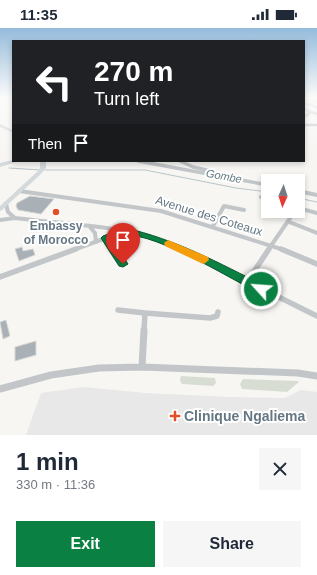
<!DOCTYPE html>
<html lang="en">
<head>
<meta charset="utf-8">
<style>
	:root { --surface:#fff; --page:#f6f6f7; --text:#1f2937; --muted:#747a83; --accent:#0b8043 }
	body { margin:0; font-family:Arial,sans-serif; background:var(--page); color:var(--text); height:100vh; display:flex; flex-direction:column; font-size:15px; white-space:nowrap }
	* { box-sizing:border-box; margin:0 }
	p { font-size:13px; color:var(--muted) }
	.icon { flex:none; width:22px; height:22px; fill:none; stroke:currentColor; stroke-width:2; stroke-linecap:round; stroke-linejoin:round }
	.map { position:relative; height:407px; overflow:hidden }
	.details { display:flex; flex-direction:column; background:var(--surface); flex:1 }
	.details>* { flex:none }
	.top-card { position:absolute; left:12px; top:12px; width:293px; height:122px; border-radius:0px; box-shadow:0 2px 6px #0003; background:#202124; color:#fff; overflow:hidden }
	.needle { width:26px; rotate:183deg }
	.fabs { position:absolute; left:261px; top:146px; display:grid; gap:8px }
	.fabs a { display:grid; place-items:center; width:44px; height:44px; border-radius:0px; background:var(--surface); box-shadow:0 2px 6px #0003; font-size:20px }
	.pin { position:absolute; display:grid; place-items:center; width:34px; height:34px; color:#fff; margin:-41px -17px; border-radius:50% 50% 50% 0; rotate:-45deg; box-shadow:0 0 4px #0007 }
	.pin .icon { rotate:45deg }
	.me { position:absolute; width:44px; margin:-22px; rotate:296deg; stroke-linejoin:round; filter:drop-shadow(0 0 3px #0008) }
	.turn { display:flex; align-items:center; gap:14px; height:84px; padding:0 16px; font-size:18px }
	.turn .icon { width:52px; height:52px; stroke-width:2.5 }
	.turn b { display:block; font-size:28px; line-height:34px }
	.then { display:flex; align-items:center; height:38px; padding:0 16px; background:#0003; gap:8px; font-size:15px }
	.round { display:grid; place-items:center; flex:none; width:42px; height:42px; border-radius:0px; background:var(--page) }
	.headline { display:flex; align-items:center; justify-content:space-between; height:68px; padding:0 16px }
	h1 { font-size:24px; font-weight:600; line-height:30px }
	.action { display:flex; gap:8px; margin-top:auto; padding:8px 16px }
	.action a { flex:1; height:46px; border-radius:0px; background:var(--accent); color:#fff; font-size:16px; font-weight:600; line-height:46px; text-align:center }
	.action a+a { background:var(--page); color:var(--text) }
	.status { display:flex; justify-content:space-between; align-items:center; height:28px; padding:0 20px; background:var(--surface); direction:ltr }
	.status svg { height:11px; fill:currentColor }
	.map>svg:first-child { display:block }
</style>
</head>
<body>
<div class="status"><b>11:35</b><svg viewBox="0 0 49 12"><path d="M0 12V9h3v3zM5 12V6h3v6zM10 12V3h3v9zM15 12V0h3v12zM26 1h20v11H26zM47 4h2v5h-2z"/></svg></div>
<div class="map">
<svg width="317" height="407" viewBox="0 0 317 407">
	<rect width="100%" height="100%" fill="#f7f6f3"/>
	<path fill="#e7e8e7" d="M84 359 145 365 231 369 285 370 301 362 317 364V407H26L41 365Z"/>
	<path fill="#d8ddd4" d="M181 348 215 350 216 355 213 358 182 356 180 353Z
		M243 351 298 353 299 354 287 364 242 361 240 356Z"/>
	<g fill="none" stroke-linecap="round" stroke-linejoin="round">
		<path stroke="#b8c5c8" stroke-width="1" d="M9 140 40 142
			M45 142H145L236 160 268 164
			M298 170 317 174"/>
	</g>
	<path fill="#a9b1b6" stroke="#d8d8d6" d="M30 168 54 171 41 186 18 182 16 178 17 175Z
		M22 219 23 223 33 221 35 227 19 233 15 221Z
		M6 292 10 308 3 311 0 294Z
		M36 313V327L15 333V319Z"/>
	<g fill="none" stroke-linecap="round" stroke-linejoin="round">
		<path stroke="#c2c6c9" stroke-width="2.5" d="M305 70 317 74
			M304 75 317 79
			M304 81 317 86
			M304 89 311 84
			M304 97H317"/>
		<path stroke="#c2c6c9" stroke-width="3.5" d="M138 133 268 157
			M180 133 193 139 215 144"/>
		<path stroke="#c2c6c9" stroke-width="4" d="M19 163 161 183 284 222
			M298 163 317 167
			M261 169 268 171
			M6 176 8 184 15 190
			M298 180 317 185
			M0 192 15 190C70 197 133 197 184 222
			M289 194 317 205
			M213 198 224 178 244 182
			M90 199 95 205 96 214
			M106 211 114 222
			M73 222 123 204
			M268 222 295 183"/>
		<path stroke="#c2c6c9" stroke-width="5.5" d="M113 221 123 236
			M182 221 317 288
			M281 221 317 236
			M0 249 76 221
			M247 254 269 221
			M118 282 145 285
			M144 303 145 285 210 290 217 288 218 284"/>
		<path stroke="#c2c6c9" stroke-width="7" d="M142 339 144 302
			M0 361 51 347 99 340 142 339 298 345 317 348"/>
		<path fill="#d4d9dc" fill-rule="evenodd" d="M0 96 13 102V105L0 99Z
			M40 133H46V140L42 145 2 182 0 183V178L38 143 40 140Z"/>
		<path fill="#d4d9dc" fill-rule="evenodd" d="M13 132 20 133 0 139V135Z"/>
	</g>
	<linearGradient id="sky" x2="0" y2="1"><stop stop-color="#95bbdb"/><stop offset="0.55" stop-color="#fbfbfa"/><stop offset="1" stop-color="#fbfbfa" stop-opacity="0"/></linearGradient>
	<rect width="317" height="127" fill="url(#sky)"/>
	<path fill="#0b8043" stroke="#07532c" d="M125 200C175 211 219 235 265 258L267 261 265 264H257C226 248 159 207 126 207 122 207 116 210 112 212L128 236 123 239 119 238 101 210 103 208Z"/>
	<path fill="#f59e0b" d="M168 212 208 229 209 232 204 236 201 235 165 218 164 215Z"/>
	<g fill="#e14f29" stroke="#fff" stroke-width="1.5">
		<circle cx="56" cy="184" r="4"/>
		<path d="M173 382h4v4h4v4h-4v4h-4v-4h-4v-4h4z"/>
	</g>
	<g text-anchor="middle" stroke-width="4" stroke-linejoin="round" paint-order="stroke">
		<g font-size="11" font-style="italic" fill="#627980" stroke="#fff">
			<text transform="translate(224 148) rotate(10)" y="4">Gombe</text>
		</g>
		<g font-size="12" fill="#667784" stroke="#fff">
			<text transform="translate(209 188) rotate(17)" y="4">Avenue des Coteaux</text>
		</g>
		<g font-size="12" font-weight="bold" fill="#667784" stroke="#fff">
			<text x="56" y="202">Embassy<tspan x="56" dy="14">of Morocco</tspan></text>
		</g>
		<g font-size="14" font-weight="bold" fill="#667784" stroke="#fff" text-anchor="start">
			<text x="184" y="393">Clinique Ngaliema</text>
		</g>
	</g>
</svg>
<div class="fabs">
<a><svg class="needle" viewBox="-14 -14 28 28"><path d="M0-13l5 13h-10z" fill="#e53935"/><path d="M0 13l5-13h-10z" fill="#747a83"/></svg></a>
</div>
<div class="pin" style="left:123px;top:236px;background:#d93025"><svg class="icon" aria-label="arrive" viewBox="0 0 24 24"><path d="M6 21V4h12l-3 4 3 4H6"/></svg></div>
<svg class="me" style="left:261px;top:261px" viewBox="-20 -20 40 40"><circle r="17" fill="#0b8043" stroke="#fff" stroke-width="3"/><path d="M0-11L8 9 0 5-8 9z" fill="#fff"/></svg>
<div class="top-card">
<div class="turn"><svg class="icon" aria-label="left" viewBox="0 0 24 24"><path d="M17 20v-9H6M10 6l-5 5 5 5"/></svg><div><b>270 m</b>Turn left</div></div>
<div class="then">Then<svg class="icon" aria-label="arrive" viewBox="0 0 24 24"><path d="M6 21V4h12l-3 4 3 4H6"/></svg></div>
</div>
</div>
<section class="details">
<div class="headline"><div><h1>1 min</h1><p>330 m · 11:36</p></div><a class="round"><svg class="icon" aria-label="close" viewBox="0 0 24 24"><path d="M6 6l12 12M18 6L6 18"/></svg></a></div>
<div class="action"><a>Exit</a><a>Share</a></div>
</section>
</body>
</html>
